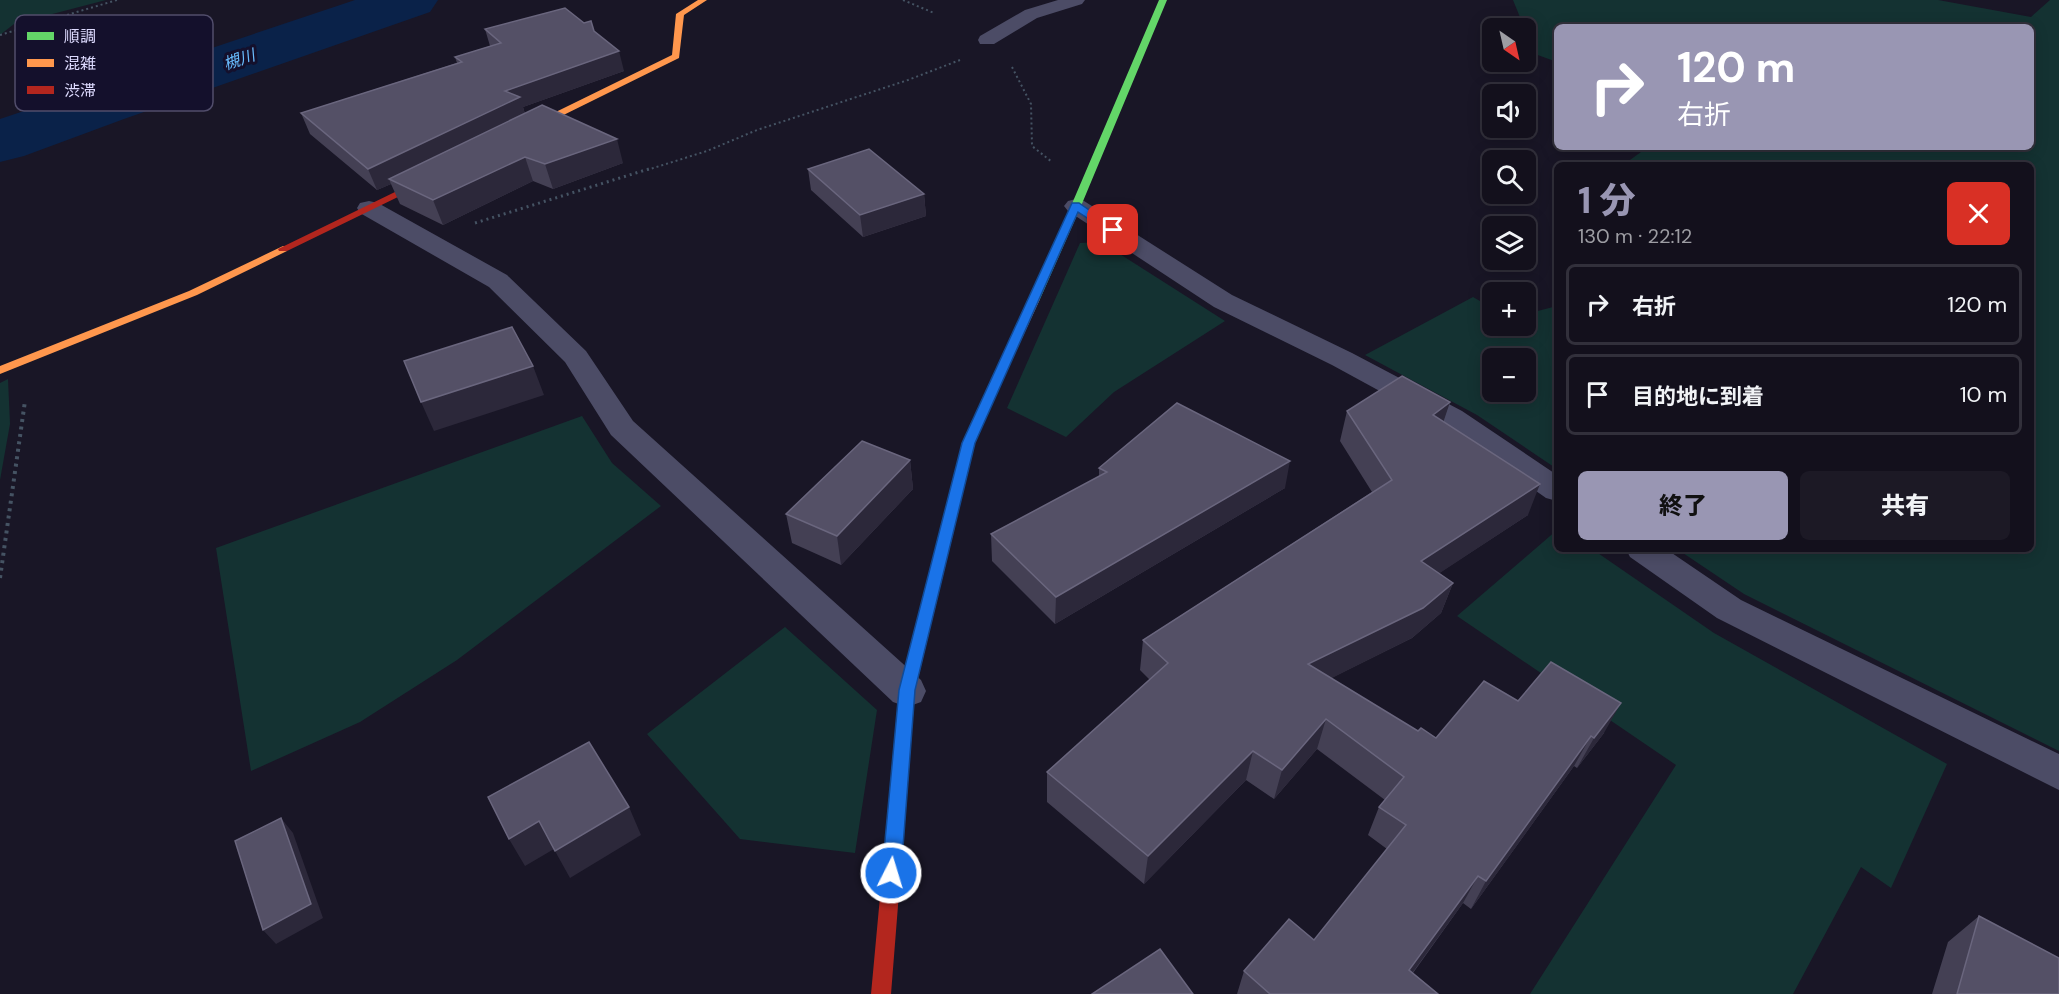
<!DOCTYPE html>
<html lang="ja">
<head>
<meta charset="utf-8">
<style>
	:root { --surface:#13101c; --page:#1c1925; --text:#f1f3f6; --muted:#9d9da3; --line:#32303b; --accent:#9996b3 }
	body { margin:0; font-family:"DM Sans","Noto Sans JP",sans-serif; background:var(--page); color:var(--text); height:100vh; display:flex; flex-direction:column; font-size:22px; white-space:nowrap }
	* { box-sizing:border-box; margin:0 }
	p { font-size:20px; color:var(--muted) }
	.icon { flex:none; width:33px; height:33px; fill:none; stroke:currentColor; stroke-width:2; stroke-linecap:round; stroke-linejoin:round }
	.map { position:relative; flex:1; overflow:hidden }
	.details { position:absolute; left:1554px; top:162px; width:480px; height:390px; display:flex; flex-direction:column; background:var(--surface); border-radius:9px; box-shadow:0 3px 15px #0003,0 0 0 2px var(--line) }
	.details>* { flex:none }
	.banner { position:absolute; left:1554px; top:24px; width:480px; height:126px; border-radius:9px; box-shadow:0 3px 15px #0003,0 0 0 2px var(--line); background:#9996b3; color:#fff; overflow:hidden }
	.needle { width:39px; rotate:146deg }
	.buttons { position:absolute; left:1482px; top:18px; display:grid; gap:12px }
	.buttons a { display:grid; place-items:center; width:54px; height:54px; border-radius:9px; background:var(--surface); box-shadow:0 3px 15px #0003,0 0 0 2px var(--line); font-size:30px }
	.pin { position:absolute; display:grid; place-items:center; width:51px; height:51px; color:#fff; margin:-26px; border-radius:12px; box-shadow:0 3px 9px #0006 }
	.me { position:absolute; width:66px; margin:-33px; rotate:5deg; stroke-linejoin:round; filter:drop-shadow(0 0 4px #0008) }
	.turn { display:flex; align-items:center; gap:21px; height:126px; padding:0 24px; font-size:27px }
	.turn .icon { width:78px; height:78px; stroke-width:2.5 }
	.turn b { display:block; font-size:42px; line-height:51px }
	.round { display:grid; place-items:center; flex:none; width:63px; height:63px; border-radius:9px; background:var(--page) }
	.head { display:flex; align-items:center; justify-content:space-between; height:102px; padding:0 24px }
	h1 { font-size:36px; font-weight:800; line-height:45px; color:var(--accent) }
	.primary-button { display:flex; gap:12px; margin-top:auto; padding:12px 24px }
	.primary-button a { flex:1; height:69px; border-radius:9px; background:var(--accent); color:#111; font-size:24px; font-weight:800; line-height:69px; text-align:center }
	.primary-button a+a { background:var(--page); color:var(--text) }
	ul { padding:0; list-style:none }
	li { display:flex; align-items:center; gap:18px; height:81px; margin:0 12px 9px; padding:0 12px; border:3px solid var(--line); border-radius:9px }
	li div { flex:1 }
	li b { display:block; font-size:22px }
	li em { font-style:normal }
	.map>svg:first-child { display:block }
</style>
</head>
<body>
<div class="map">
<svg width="2059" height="994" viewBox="0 0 2059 994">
	<rect width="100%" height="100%" fill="#191626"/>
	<path fill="#143232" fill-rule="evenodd" d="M0 0H106L14 24 0 35Z
		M1513 0H1938L2031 17 2050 0H2059V751L1744 594 1677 549H2031V165H1623L1648 147H2031V27H1557V62L1535 54Z
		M1101 242 1225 321 1114 392 1066 437 1007 408 1080 243Z
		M1473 297 1492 308V326H1526V314L1557 306V469L1477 415 1365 355ZM1526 358V392H1492V358Z
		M8 379 10 424 0 480V383Z
		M582 416 612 463 661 506 457 660 360 722 251 771 216 548Z
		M1557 530V549H1592L1714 633 1947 764 1891 888 1861 867 1793 994H1530L1676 765 1457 616Z
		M785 627 877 710 855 853 740 839 647 734Z"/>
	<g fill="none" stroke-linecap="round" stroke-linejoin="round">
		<path fill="#0a2249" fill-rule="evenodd" d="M355 0H438L430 12 124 119 24 156 0 162V119Z"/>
		<path stroke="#455363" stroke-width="2" stroke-dasharray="2 3" stroke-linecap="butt" d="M903 0 934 13
			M0 35 117 0
			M1012 67 1031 104 1032 146 1052 162
			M647 170 707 151 757 130 908 80 960 60"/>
		<path stroke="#455363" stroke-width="3" stroke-dasharray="2 4" stroke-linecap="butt" d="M475 223 652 168"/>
		<path stroke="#455363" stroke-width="4" stroke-dasharray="3 4.5" stroke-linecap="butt" d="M0 578 25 401"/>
		<path fill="#4c4c66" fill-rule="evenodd" d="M1058 0H1085L1082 4 1037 18 994 44H980L978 40 980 36 1025 10Z
			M1076 199 1084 201 1232 295 1352 353 1462 411 1557 475V501L1546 498 1442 425 1332 365 1214 307 1068 211 1064 206 1068 201Z
			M1626 549H1666L1741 600 2059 754V790L1717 618 1630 557Z"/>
		<path fill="#4c4c66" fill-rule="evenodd" d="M369 201 378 203 507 275 586 351 633 421 921 680 926 691 921 702 907 707 893 702 611 435 565 362 489 287 360 213 357 208 360 203Z"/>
		<path fill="#63d668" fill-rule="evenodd" d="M1159 0H1167L1081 206 1040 299 1038 301H1030L1028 299 1071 206Z"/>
		<path fill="#ff974d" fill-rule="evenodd" d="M698 0H707L684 15 679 58 523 135H517V131L672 55 676 14Z
			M283 246 287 247V251L197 295 0 374V366L189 291Z
			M1034 296 1040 299 974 443 954 530 947 535 942 534 940 530 962 443 1028 299Z"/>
		<path fill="#b3261e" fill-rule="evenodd" d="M436 172 441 175 439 177 287 251H279L278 249Z
			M947 525 954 530 915 691 891 994H871L899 691 940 530Z"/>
	</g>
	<path fill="#444054" d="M485 29 594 31 624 71 523 107 525 114 623 163 553 189 533 181 443 225 400 204 391 184 377 190 310 134 301 113 457 63 455 57 490 46Z
		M808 169 924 194 926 216 863 237 811 190Z
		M1450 402 1443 421 1528 515 1439 573 1453 583 1441 613 1412 638 1331 678 1418 731 1436 738 1518 701 1604 733 1577 768 1574 766 1471 909 1463 903 1413 973 1438 994H1237L1244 971 1314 940 1387 849 1368 835 1379 807 1385 800 1317 749 1274 799 1246 780 1144 884 1047 802V772L1150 680 1140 670 1143 640 1372 492 1340 441 1347 411Z
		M910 460 913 489 841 565 792 543 786 514Z
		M1099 468 1285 488 1055 624 992 561 991 534 1099 477Z
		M1979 916 2059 994H1932L1948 942Z"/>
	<path fill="#2c283a" d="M619 51 624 71 523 107 526 118 389 179 391 184 377 190 368 169 505 91Z
		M617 139 623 163 553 189 545 164Z
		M525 157 533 181 443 225 433 200Z
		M924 194 926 216 863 237 860 215Z
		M533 366 544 395 434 431 421 402Z
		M1450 402 1440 432 1433 415Z
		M910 460 913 489 841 565 837 536Z
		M1290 461 1285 488 1055 624 1056 597Z
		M1540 484 1528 515 1411 592 1421 561Z
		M1453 583 1441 613 1412 638 1300 694 1308 664Z
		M1621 703 1604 733 1577 768 1594 738Z
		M1326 719 1317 749 1274 799 1282 770Z
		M1591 736 1574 766 1471 909 1486 881Z
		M1253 751 1246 780 1144 884 1148 856Z
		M629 807 641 835 570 878 555 851Z
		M281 818 293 833 323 918 276 944 263 930Z
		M539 821 554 849 525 866 509 839Z
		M1478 876 1463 903 1397 994 1409 970Z"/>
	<path fill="#545066" stroke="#6a667e" stroke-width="1.5" d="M565 8 584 23 591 21 594 31 619 51 505 91 520 97 368 169 301 113 462 62 455 57 501 43 485 29Z
		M542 105 617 139 545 164 525 157 433 200 389 179Z
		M869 149 924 194 860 215 808 169Z
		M512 327 533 366 421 402 404 361Z
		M1402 376 1450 402 1433 415 1540 484 1421 561 1453 583 1423 608 1308 664 1418 731 1421 728 1436 738 1484 681 1518 701 1551 662 1621 703 1594 738 1591 736 1486 881 1478 876 1409 970 1438 994H1270L1244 971 1289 919 1314 940 1406 825 1379 807 1404 777 1326 719 1282 770 1253 751 1148 856 1047 772 1168 663 1143 640 1392 480 1347 411Z
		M1177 403 1290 461 1056 597 991 534 1107 472 1099 468Z
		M862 441 910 460 837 536 786 514Z
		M589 742 629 807 555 851 539 821 509 839 488 797Z
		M281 818 311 904 263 930 235 841Z
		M1979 916 2059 958V994H1957Z
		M1160 949 1193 994H1092Z"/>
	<path fill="#1a73e8" stroke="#114b97" stroke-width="1.5" d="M1072 203H1079L1118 230 1109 232 1078 212 975 443 915 690 901 873 898 879 891 881 885 879 882 873 899 690 962 443Z"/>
	<g text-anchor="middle" stroke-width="6" stroke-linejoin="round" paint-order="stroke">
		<g font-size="16" font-style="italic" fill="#69bdff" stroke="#14102c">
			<text transform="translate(239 59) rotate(-19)" y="6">槻川</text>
		</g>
	</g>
	<rect x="15" y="15" width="198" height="96" rx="9" fill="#14102c" stroke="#514d6b" stroke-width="1.5"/>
	<rect x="27" y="32" width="27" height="8" fill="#63d668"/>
	<rect x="27" y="59" width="27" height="8" fill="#ff974d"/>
	<rect x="27" y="86" width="27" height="8" fill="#b3261e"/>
	<g font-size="16" fill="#dedbff">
		<text x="64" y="42">順調</text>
		<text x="64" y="69">混雑</text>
		<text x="64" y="96">渋滞</text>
	</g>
</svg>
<div class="buttons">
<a><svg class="needle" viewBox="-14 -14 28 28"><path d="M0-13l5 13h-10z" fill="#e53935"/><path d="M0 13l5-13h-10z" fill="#9d9da3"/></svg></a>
<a><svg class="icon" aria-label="sound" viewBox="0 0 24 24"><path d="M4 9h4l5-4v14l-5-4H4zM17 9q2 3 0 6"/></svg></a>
<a><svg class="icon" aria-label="search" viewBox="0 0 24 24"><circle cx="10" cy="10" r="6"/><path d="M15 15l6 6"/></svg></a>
<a><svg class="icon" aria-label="layers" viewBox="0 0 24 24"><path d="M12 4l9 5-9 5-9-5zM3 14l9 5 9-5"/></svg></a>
<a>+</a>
<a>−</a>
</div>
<div class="pin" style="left:1113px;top:230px;background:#d93025"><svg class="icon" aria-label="arrive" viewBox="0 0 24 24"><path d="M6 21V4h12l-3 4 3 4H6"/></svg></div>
<svg class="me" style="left:891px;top:873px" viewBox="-20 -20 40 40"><circle r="17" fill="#1a73e8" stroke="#fff" stroke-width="3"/><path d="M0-11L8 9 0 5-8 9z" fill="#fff"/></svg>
<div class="banner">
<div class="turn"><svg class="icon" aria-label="right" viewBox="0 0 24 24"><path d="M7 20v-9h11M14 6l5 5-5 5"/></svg><div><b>120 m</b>右折</div></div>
</div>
<section class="details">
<div class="head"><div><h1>1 分</h1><p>130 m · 22:12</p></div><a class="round" style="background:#d93025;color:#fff"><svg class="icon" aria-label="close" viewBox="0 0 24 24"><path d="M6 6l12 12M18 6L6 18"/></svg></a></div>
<ul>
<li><svg class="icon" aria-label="right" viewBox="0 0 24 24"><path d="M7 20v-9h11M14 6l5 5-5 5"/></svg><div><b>右折</b></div><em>120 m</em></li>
<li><svg class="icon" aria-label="arrive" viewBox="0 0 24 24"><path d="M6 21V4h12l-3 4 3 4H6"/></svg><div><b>目的地に到着</b></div><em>10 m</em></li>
</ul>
<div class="primary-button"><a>終了</a><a>共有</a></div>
</section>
</div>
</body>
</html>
